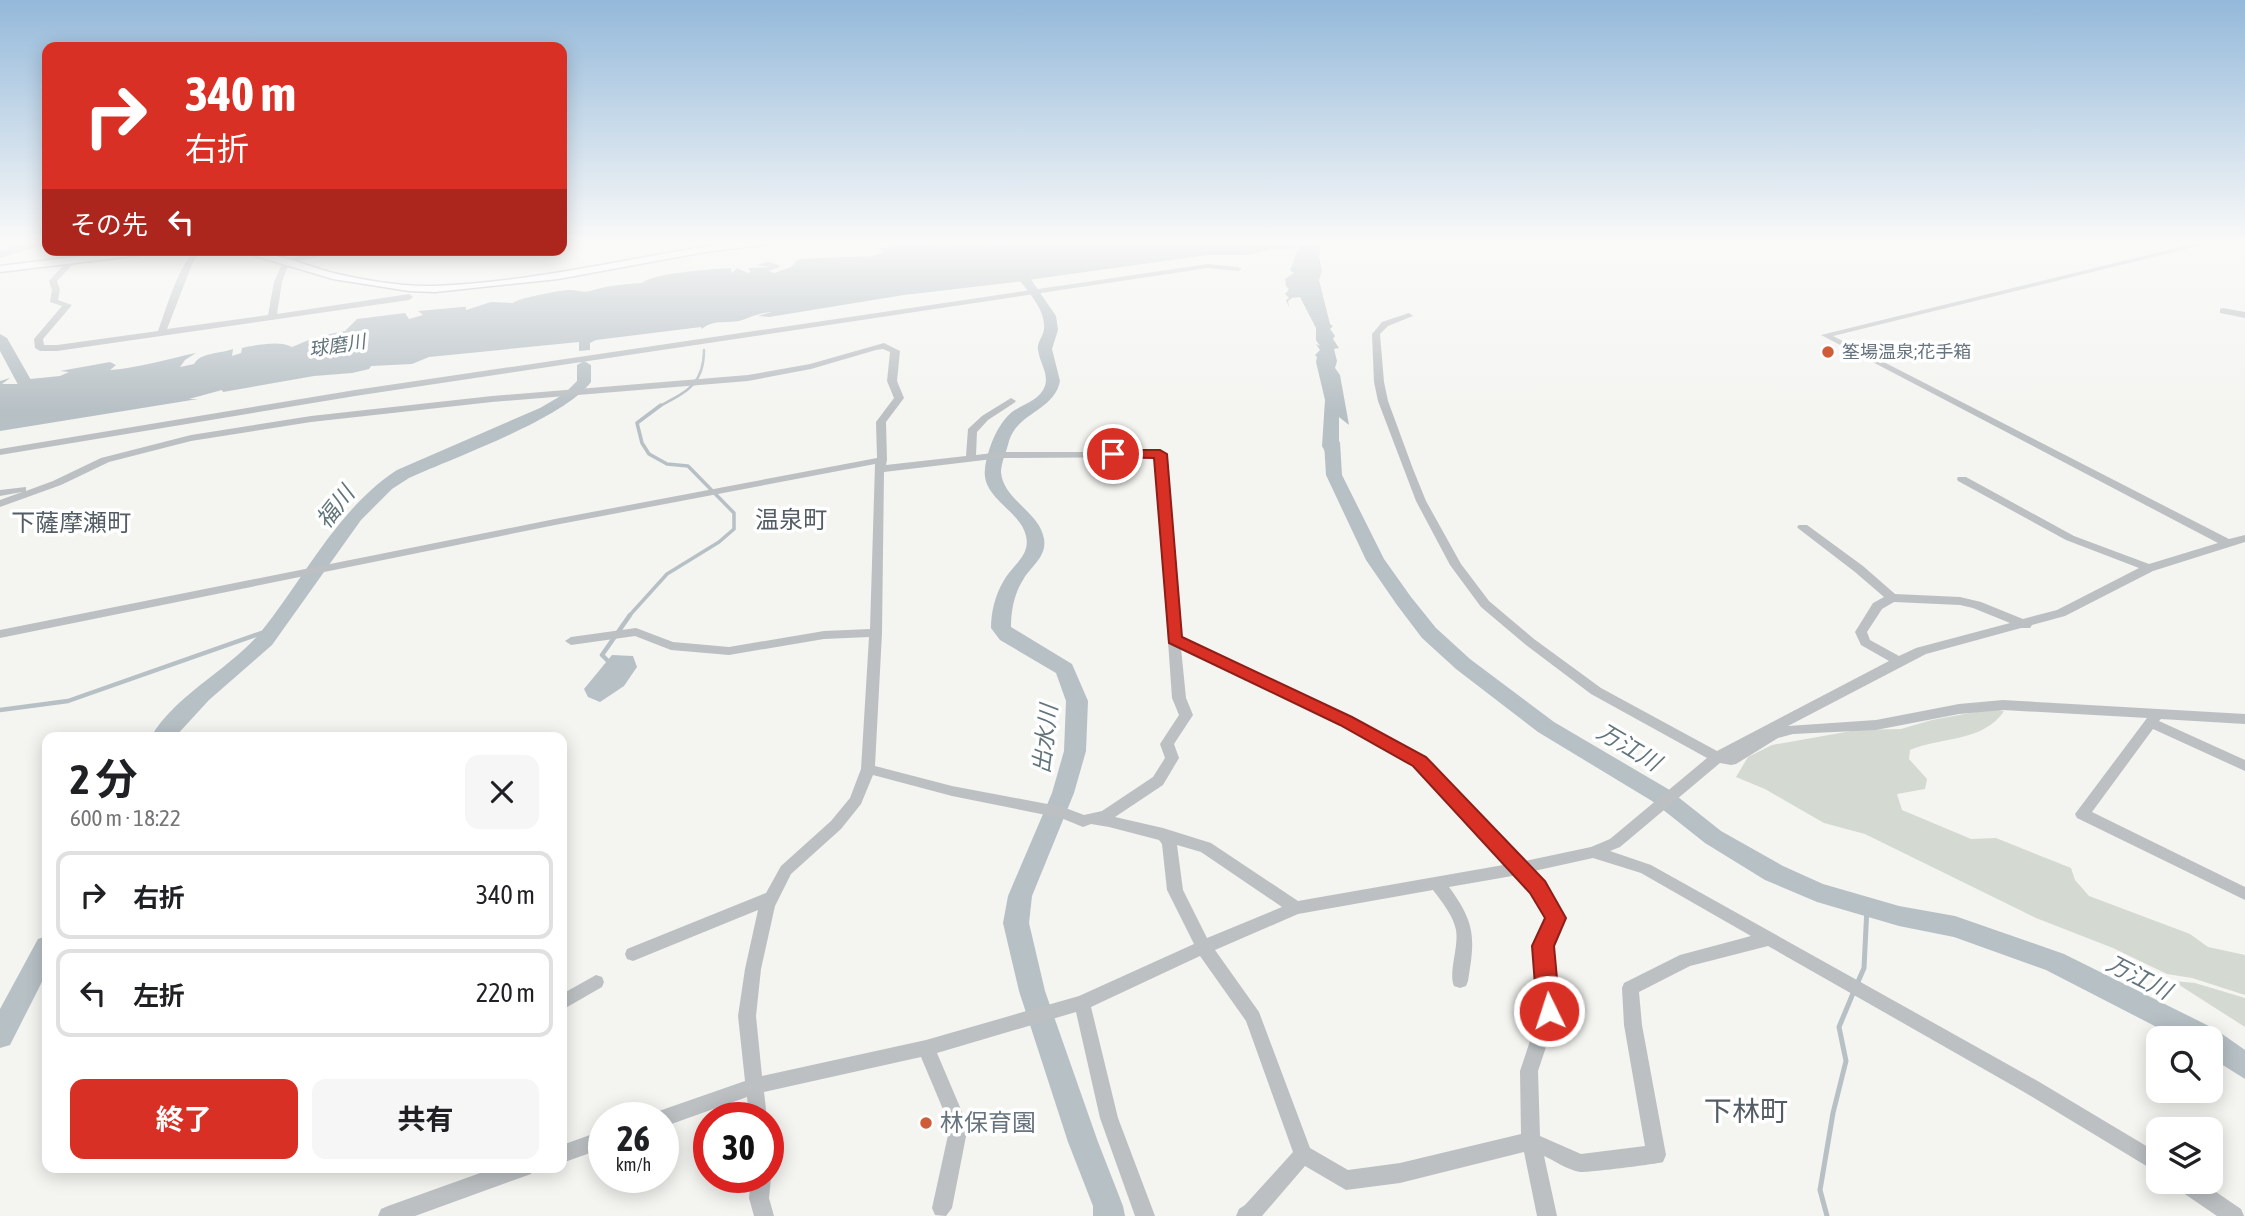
<!DOCTYPE html>
<html lang="ja">
<head>
<meta charset="utf-8">
<style>
	:root { --surface:#fff; --page:#f6f6f6; --text:#202124; --muted:#757577; --line:#e0e0e0; --accent:#d93025 }
	body { margin:0; font-family:"Asap Condensed","Noto Sans JP",sans-serif; background:var(--page); color:var(--text); height:100vh; display:flex; flex-direction:column; font-size:26px; white-space:nowrap }
	* { box-sizing:border-box; margin:0 }
	p { font-size:23px; color:var(--muted) }
	.icon { flex:none; width:38px; height:38px; fill:none; stroke:currentColor; stroke-width:2; stroke-linecap:round; stroke-linejoin:round }
	.map { position:relative; flex:1; overflow:hidden }
	.sheet { position:absolute; left:42px; top:732px; width:525px; height:441px; display:flex; flex-direction:column; background:var(--surface); border-radius:14px; box-shadow:0 4px 18px #0003 }
	.sheet>* { flex:none }
	.hud { position:absolute; left:42px; top:42px; width:525px; height:214px; border-radius:14px; box-shadow:0 4px 18px #0003; background:#d93025; color:#fff; overflow:hidden }
	.fabs { position:absolute; left:2146px; top:1026px; display:grid; gap:14px }
	.fabs a { display:grid; place-items:center; width:77px; height:77px; border-radius:14px; background:var(--surface); box-shadow:0 4px 18px #0003; font-size:35px }
	.speed { position:absolute; left:588px; top:1102px; display:flex; gap:14px; font-size:35px; font-weight:700; text-align:center }
	.speed>* { display:grid; place-content:center; width:91px; height:91px; border-radius:50%; background:var(--surface); box-shadow:0 4px 18px #0003; line-height:1 }
	.speed small { font-size:18px; font-weight:400 }
	.speed .limit { border:10px solid #d22; background:#fff; color:#111 }
	.pin { position:absolute; display:grid; place-items:center; width:60px; height:60px; color:#fff; margin:-30px; border:4px solid #fff; border-radius:50%; box-shadow:0 2px 7px #0007 }
	.me { position:absolute; width:77px; margin:-38px; rotate:356deg; stroke-linejoin:round; filter:drop-shadow(0 0 5px #0008) }
	.turn { display:flex; align-items:center; gap:24px; height:147px; padding:0 28px; font-size:32px }
	.turn .icon { width:91px; height:91px; stroke-width:2.5 }
	.turn b { display:block; font-size:49px; line-height:60px }
	.then { display:flex; align-items:center; height:66px; padding:0 28px; background:#0003; gap:14px; font-size:26px }
	.round { display:grid; place-items:center; flex:none; width:74px; height:74px; border-radius:14px; background:var(--page) }
	.summary { display:flex; align-items:center; justify-content:space-between; height:119px; padding:0 28px }
	h1 { font-size:42px; font-weight:700; line-height:52px }
	.button { display:flex; gap:14px; margin-top:auto; padding:14px 28px }
	.button a { flex:1; height:80px; border-radius:14px; background:var(--accent); color:#fff; font-size:28px; font-weight:700; line-height:80px; text-align:center }
	.button a+a { background:var(--page); color:var(--text) }
	ul { padding:0; list-style:none }
	li { display:flex; align-items:center; gap:21px; height:88px; margin:0 14px 10px; padding:0 14px; border:4px solid var(--line); border-radius:14px }
	li div { flex:1 }
	li b { display:block; font-size:26px }
	li em { font-style:normal }
	.map>svg:first-child { display:block }
</style>
</head>
<body>
<div class="map">
<svg width="2245" height="1216" viewBox="0 0 2245 1216">
	<rect width="100%" height="100%" fill="#f4f4f1"/>
	<path fill="#d4d9d1" d="M1992 709 2004 711C1984 742 1940 737 1910 750L1909 759 1927 779 1925 789 1897 794 1902 810 1971 839 1996 838 2071 868 2075 880 2089 896 2190 934 2208 947 2245 955V995L2192 978 2167 974 2113 948 2036 918 1865 834 1824 823 1765 789 1736 777 1748 757 1772 745 1857 730 1901 729 1932 720Z
		M2173 981 2195 983 2245 998V1027Z"/>
	<path fill="#b7c0c5" d="M912 241H940L938 244 946 247 951 241H968L964 243 987 246 993 243 992 241H1316L1321 246 1319 257 1322 271 1319 280 1330 324 1333 326 1330 329 1335 336 1333 339 1339 348 1334 349 1337 361 1335 368 1340 375 1349 425 1339 417V478L1322 446 1325 400 1316 362 1317 357 1315 355 1320 350 1316 344 1320 346 1316 340V328L1300 297 1292 298 1288 301 1289 307 1286 300 1289 298 1285 294 1289 289 1286 286 1285 279 1294 273 1290 270 1300 245 1292 249H1273L1247 255H1208L1028 280 1029 283H1026L1024 281 904 295 769 317 758 316 772 312C760 313 756 315 745 319 732 325 713 318 702 329L701 327 596 340 590 343V350L579 351V342L429 357 412 364 371 366 369 369 352 373 314 376 223 392 222 390 189 399H198L0 431V381L10 378 2 384H19L30 379 60 376 69 372 60 371 110 362 116 365 110 370C139 368 167 359 196 353L185 360 180 367 194 364C201 352 220 354 233 349L232 356 241 353 242 348C256 345 280 340 292 347L316 337 318 340 326 337 325 335 345 331 357 319 405 313 409 319 423 315 418 311 462 307H466V310L491 302 513 303C518 298 561 290 570 290 578 290 582 293 590 291 606 286 623 284 642 283 653 273 712 269 731 268L732 273 737 268 748 273 751 272 748 268 771 267 756 265 768 262 781 266 769 271 774 273 791 267 799 259 871 256 883 253 878 249Z
		M612 655 633 656 637 667 624 686 600 702 588 697 584 689Z"/>
	<g fill="none" stroke-linecap="round" stroke-linejoin="round">
		<path stroke="#b7c0c5" stroke-width="2.5" d="M658 407C686 392 704 385 704 350"/>
		<path stroke="#b7c0c5" stroke-width="3.5" d="M629 616 667 574 719 542 734 529V513L688 466 667 464 649 454 642 443 637 423 661 405"/>
		<path stroke="#b7c0c5" stroke-width="4.5" d="M610 663 602 655 630 615
			M0 710 68 701 273 629"/>
		<path stroke="#b7c0c5" stroke-width="5" d="M1857 984 1864 968 1867 907
			M1827 1216 1820 1190 1833 1113 1846 1061 1839 1027 1854 991"/>
		<path fill="#b7c0c5" fill-rule="evenodd" d="M33 241H47V244L0 258V250Z
			M1027 256 1033 260 1030 278 1056 316 1058 330 1052 349 1060 381C1054 411 1018 412 1009 441 1007 450 1001 463 1001 472 1003 500 1040 512 1044 539 1047 557 1031 566 1023 580 1014 594 1011 611 1011 627L1072 664 1088 701 1086 751 1074 793 1032 896 1029 923 1045 991 1098 1142 1123 1206 1125 1216H1093V1206L1068 1142 1019 991 1003 923 1008 896 1052 793 1064 751 1066 701 1056 673 1000 640 991 628C991 612 995 596 1003 582 1011 566 1031 556 1026 536 1021 511 981 498 985 469 987 451 997 424 1012 412 1023 404 1040 400 1045 386 1049 373 1039 362 1038 349 1037 342 1043 337 1044 329 1046 310 1028 292 1018 278L1021 260Z
			M0 334 7 338 39 394 36 397 31 399 23 394 0 351Z
			M584 361 591 365V382C563 419 455 457 409 478L392 489 361 520 272 645 209 700 175 737H151C175 695 230 669 260 633 304 579 337 509 397 470L540 408 564 394 577 381V365Z
			M1332 437 1340 442 1342 475 1384 559 1411 597 1436 628 1470 659 1554 722 1668 789 1721 831 1783 866 1823 884 1899 906 1955 916 2064 954 2215 1029 2245 1050V1079L2210 1057V1038H2178L2046 970 1954 937 1899 926 1817 902 1765 880 1705 843 1652 801 1538 732 1456 669 1422 638 1397 605 1366 560 1326 475 1324 442Z
			M47 936V972L10 1045 0 1048V1009L38 939Z"/>
		<g stroke="#b0b4b7" stroke-width="3">
			<path id="major" d="M746 241H773L768 244 705 252 558 279 435 292 409 291 333 279 236 250C268 250 299 263 329 272 360 280 403 287 435 286 540 282 643 254 746 241Z
				M131 250H163L158 253 0 272V266Z"/>
		</g>
		<path fill="#bcc0c3" fill-rule="evenodd" d="M2205 241H2218L1833 336 2229 539 2245 535V542L2153 571 2065 616 2032 625 2030 628H2021L1926 654 1788 726 1876 720 1959 704 2003 700 2245 714V724L2161 719 2159 721 2245 760V771L2153 729 2092 812 2245 887V900L2077 818 2075 814 2147 718 2003 710 1959 714 1876 730 1793 734 1778 738 1736 764 1731 765 1720 763 1620 847 1610 851 1651 865 2036 1080 2158 1153V1173L2024 1092 1768 946 1690 966 1639 992 1642 1025 1666 1155 1663 1162C1658 1164 1584 1173 1580 1172 1568 1170 1555 1161 1544 1156L1557 1216H1537L1524 1152 1400 1183 1346 1190 1305 1166 1262 1216H1236L1239 1209 1245 1205 1293 1152 1246 1021 1200 956 1091 1007 1118 1118 1155 1216H1135L1100 1118 1076 1012 937 1053 968 1126 952 1208 946 1216 935 1215 932 1208 950 1126 921 1057 764 1092 767 1118H749L747 1097 663 1127V1118H654L656 1112 745 1081 738 1016 745 969 758 910 633 961 627 959 625 954 627 949 766 893 781 866 831 821 850 798 861 769 869 637 824 639 729 655 671 650 635 636 571 645 565 641 571 637 636 628 673 642 729 647 824 631 870 629 875 464 555 525 0 638V630L555 519 877 458 876 422 894 398 887 381 890 352 883 349 876 350 811 369 748 381 492 402 311 422 191 441 109 462 61 485 0 507V500L22 492 0 496V490L26 487V491L53 481 101 458 191 435 311 416 492 396 748 375 810 364 884 343 900 351 897 381 904 398 886 422 887 460 886 465 966 456 968 429 982 416 1011 398 1016 401 1014 403 988 420 977 432 976 455 1001 452H1164L1180 638 1351 718 1425 758 1525 861 1591 847 1610 839 1707 758 1591 694 1526 645 1481 607 1450 565 1416 501 1378 401 1374 382 1372 334 1382 322 1409 313 1413 316 1388 326 1380 334 1384 382 1388 401 1413 469 1426 501 1461 564 1489 601 1534 639 1601 688 1717 751 1889 661 1861 645 1855 632 1873 603 1884 597 1855 572 1799 529 1797 527 1799 525H1807L1863 566 1895 594 1960 597 1981 602 2023 619 2057 610 2139 568 2066 540 1958 481 1957 479 1958 477H1966L2074 536 2149 564 2218 543 1821 335ZM1155 457 1172 698 1179 715 1160 744 1165 758 1153 777 1102 811 1084 815 1063 807 952 786 875 766 882 633 884 472 1001 458ZM1894 602 1960 605 1973 608 2010 623 1916 648 1899 656 1870 640 1867 632 1882 609ZM1181 648 1341 724 1415 766 1509 864 1298 901 1211 843 1163 828 1115 817 1163 785 1179 758 1174 744 1193 715 1186 698ZM873 775 952 796 1061 818 1083 827 1091 824 1109 827 1159 840 1162 844 1167 890 1194 944 1079 996 926 1040 762 1076 756 1016 761 969 775 906 791 874 841 829 861 804ZM1177 845 1201 852 1282 907 1207 938 1183 890ZM1593 858 1641 873 1751 936 1680 955 1624 983 1622 988 1624 1025 1645 1146 1581 1154 1540 1136 1538 1071 1558 1011 1551 946 1564 918 1534 871ZM1518 875 1548 918 1535 946 1540 1011 1520 1071 1521 1134 1400 1163 1348 1170 1310 1148 1259 1012 1215 950 1298 914 1433 890C1442 902 1453 915 1456 930 1459 947 1448 973 1454 986L1460 988 1466 986 1468 981C1475 938 1476 924 1449 887Z
			M196 250H205L195 258 191 267 167 329 268 315 274 282 282 264H277V260L332 250H351L289 263 282 282 277 314 409 294 413 297 409 300 57 351H40L35 348 34 339 62 306 50 302 52 290 49 281 69 259 76 261 57 281 60 290 58 300 72 305 43 339 44 345H57L158 331C166 310 179 263 196 250Z
			M1208 264 1238 267 1242 269 1238 271 1208 268 355 396 0 455V449L355 390Z
			M2223 308 2245 312V318L2220 313V309Z
			M596 975 602 977 604 982 602 987 562 1010V994Z
			M604 1130V1148L562 1163V1145Z
			M497 1167H533L531 1174 415 1216H378L381 1209 388 1206Z
			M768 1172 771 1178 769 1198 774 1216H754L749 1198 751 1178H768Z
			M2173 1181H2200L2241 1209 2244 1216H2217L2176 1188Z"/>
		<use href="#major" fill="#fff" fill-rule="evenodd"/>
	</g>
	<linearGradient id="sky" x2="0" y2="1"><stop stop-color="#94b9da"/><stop offset="0.59" stop-color="#fafaf9"/><stop offset="1" stop-color="#fafaf9" stop-opacity="0"/></linearGradient>
	<rect width="2245" height="411" fill="url(#sky)"/>
	<path fill="#d93025" stroke="#8d1f18" stroke-width="2" d="M1113 450H1160L1167 454 1182 637 1352 717 1426 757 1545 881 1566 918 1554 946 1560 1011 1557 1018 1549 1021 1541 1018 1537 1011 1532 946 1545 918 1530 893 1413 766 1340 725 1169 643 1154 458 1108 457 1106 454Z"/>
	<g fill="#ce5d38" stroke="#fff" stroke-width="2.5">
		<circle cx="1828" cy="352" r="7"/>
		<circle cx="926" cy="1123" r="7"/>
	</g>
	<g text-anchor="middle" stroke-width="7" stroke-linejoin="round" paint-order="stroke">
		<g font-size="18" fill="#67747f" stroke="#fff" text-anchor="start">
			<text x="1842" y="358">筌場温泉;花手箱</text>
		</g>
		<g font-size="19" font-style="italic" fill="#63757c" stroke="#fff">
			<text transform="translate(337 345) rotate(-9)" y="7">球磨川</text>
		</g>
		<g font-size="23" font-style="italic" fill="#63757c" stroke="#fff">
			<text transform="translate(335 507) rotate(-52)" y="8">福川</text>
			<text transform="translate(1045 739) rotate(-83)" y="8">出水川</text>
			<text transform="translate(1629 747) rotate(31)" y="8">万江川</text>
			<text transform="translate(2139 977) rotate(27)" y="8">万江川</text>
		</g>
		<g font-size="24" fill="#545d65" stroke="#fff">
			<text x="791" y="528">温泉町</text>
			<text x="71" y="531">下薩摩瀬町</text>
		</g>
		<g font-size="24" fill="#67747f" stroke="#fff" text-anchor="start">
			<text x="940" y="1131">林保育園</text>
		</g>
		<g font-size="28" fill="#545d65" stroke="#fff">
			<text x="1746" y="1121">下林町</text>
		</g>
	</g>
</svg>
<div class="fabs">
<a><svg class="icon" aria-label="search" viewBox="0 0 24 24"><circle cx="10" cy="10" r="6"/><path d="M15 15l6 6"/></svg></a>
<a><svg class="icon" aria-label="layers" viewBox="0 0 24 24"><path d="M12 4l9 5-9 5-9-5zM3 14l9 5 9-5"/></svg></a>
</div>
<div class="speed"><div>26<small>km/h</small></div><div class="limit">30</div></div>
<div class="pin" style="left:1113px;top:454px;background:#d93025"><svg class="icon" aria-label="arrive" viewBox="0 0 24 24"><path d="M6 21V4h12l-3 4 3 4H6"/></svg></div>
<svg class="me" style="left:1549px;top:1011px" viewBox="-20 -20 40 40"><circle r="17" fill="#d93025" stroke="#fff" stroke-width="3"/><path d="M0-11L8 9 0 5-8 9z" fill="#fff"/></svg>
<div class="hud">
<div class="turn"><svg class="icon" aria-label="right" viewBox="0 0 24 24"><path d="M7 20v-9h11M14 6l5 5-5 5"/></svg><div><b>340 m</b>右折</div></div>
<div class="then">その先<svg class="icon" aria-label="left" viewBox="0 0 24 24"><path d="M17 20v-9H6M10 6l-5 5 5 5"/></svg></div>
</div>
<section class="sheet">
<div class="summary"><div><h1>2 分</h1><p>600 m · 18:22</p></div><a class="round"><svg class="icon" aria-label="close" viewBox="0 0 24 24"><path d="M6 6l12 12M18 6L6 18"/></svg></a></div>
<ul>
<li><svg class="icon" aria-label="right" viewBox="0 0 24 24"><path d="M7 20v-9h11M14 6l5 5-5 5"/></svg><div><b>右折</b></div><em>340 m</em></li>
<li><svg class="icon" aria-label="left" viewBox="0 0 24 24"><path d="M17 20v-9H6M10 6l-5 5 5 5"/></svg><div><b>左折</b></div><em>220 m</em></li>
</ul>
<div class="button"><a>終了</a><a>共有</a></div>
</section>
</div>
</body>
</html>
